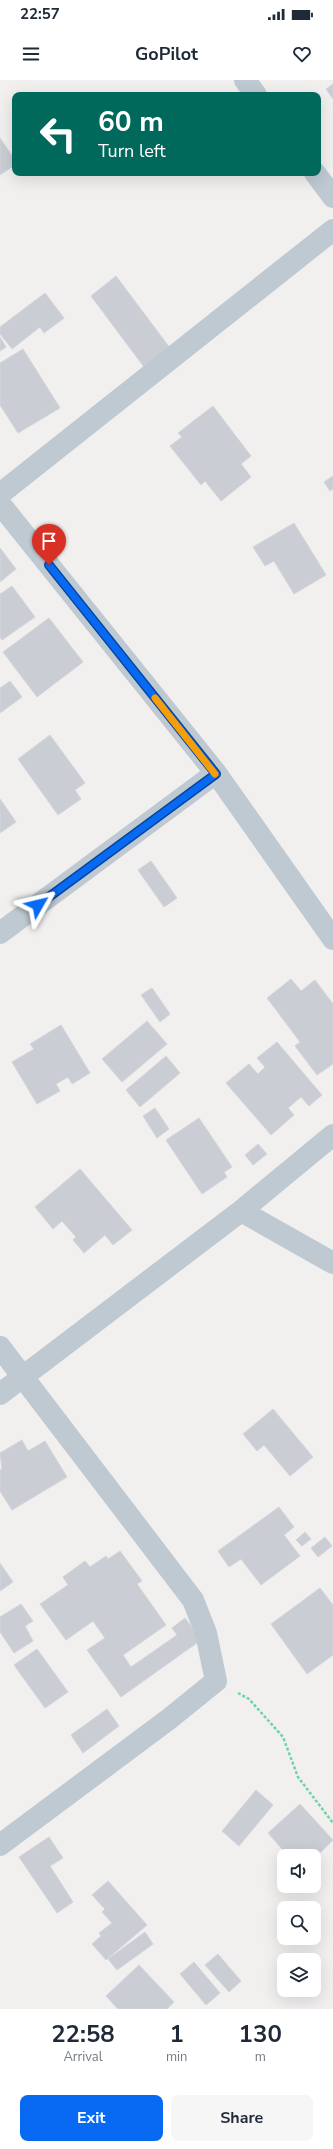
<!DOCTYPE html>
<html lang="en">
<head>
<meta charset="utf-8">
<style>
	:root { --surface:#fff; --page:#f6f6f7; --text:#1f2937; --muted:#747a83; --accent:#086af2 }
	body { margin:0; font-family:"Nunito Sans",sans-serif; background:var(--page); color:var(--text); height:100vh; display:flex; flex-direction:column; font-size:15px; white-space:nowrap }
	* { box-sizing:border-box; margin:0 }
	p { font-size:13px; color:var(--muted) }
	.icon { flex:none; width:22px; height:22px; fill:none; stroke:currentColor; stroke-width:2; stroke-linecap:round; stroke-linejoin:round }
	.map { position:relative; height:1929px; overflow:hidden }
	.side { display:flex; flex-direction:column; background:var(--surface); flex:1 }
	.side>* { flex:none }
	.banner { position:absolute; left:12px; top:12px; width:309px; height:84px; border-radius:8px; box-shadow:0 4px 16px #0002; background:#00695c; color:#fff; overflow:hidden }
	.fabs { position:absolute; left:277px; top:1769px; display:grid; gap:8px }
	.fabs a { display:grid; place-items:center; width:44px; height:44px; border-radius:8px; background:var(--surface); box-shadow:0 4px 16px #0002; font-size:20px }
	.pin { position:absolute; display:grid; place-items:center; width:34px; height:34px; color:#fff; margin:-41px -17px; border-radius:50% 50% 50% 0; rotate:-45deg; box-shadow:0 0 4px #0007 }
	.pin .icon { rotate:45deg }
	.me { position:absolute; width:44px; margin:-22px; rotate:53deg; stroke-linejoin:round; filter:drop-shadow(0 0 3px #0008) }
	.turn { display:flex; align-items:center; gap:14px; height:84px; padding:0 20px; font-size:18px }
	.turn .icon { width:52px; height:52px; stroke-width:2.5 }
	.turn b { display:block; font-size:28px; line-height:34px }
	.eta { display:flex; justify-content:space-evenly; align-items:center; height:68px; text-align:center }
	.eta b { font-size:24px; font-weight:700; line-height:28px }
	.primary-button { display:flex; gap:8px; margin-top:auto; padding:8px 20px }
	.primary-button a { flex:1; height:46px; border-radius:8px; background:var(--accent); color:#fff; font-size:16px; font-weight:700; line-height:46px; text-align:center }
	.primary-button a+a { background:var(--page); color:var(--text) }
	.status { display:flex; justify-content:space-between; align-items:center; height:28px; padding:0 20px; background:var(--surface); direction:ltr }
	.status svg { height:11px; fill:currentColor }
	header { display:flex; justify-content:space-between; align-items:center; height:52px; padding:0 20px; background:var(--surface); font-size:18px; font-weight:700 }
	.map>svg:first-child { display:block }
</style>
</head>
<body>
<div class="status"><b>22:57</b><svg viewBox="0 0 49 12"><path d="M0 12V9h3v3zM5 12V6h3v6zM10 12V3h3v9zM15 12V0h3v12zM26 1h20v11H26zM47 4h2v5h-2z"/></svg></div>
<header><svg class="icon" aria-label="menu" viewBox="0 0 24 24"><path d="M4 6h16M4 12h16M4 18h16"/></svg>GoPilot<svg class="icon" aria-label="heart" viewBox="0 0 24 24"><path d="M12 20l-8-8c-3-5 5-10 8-4 3-6 11-1 8 4z"/></svg></header>
<div class="map">
<svg width="333" height="1929" viewBox="0 0 333 1929">
	<rect width="100%" height="100%" fill="#f2efef"/>
	<path fill="#caced4" stroke="#d2d5db" d="M333 4V19L326 9Z
		M0 58 15 80V85L0 95Z
		M116 196 170 268 144 287 91 216Z
		M45 213 64 238 44 253 40 247 12 269 0 254V247Z
		M0 257 6 267 0 271Z
		M23 269 60 328 18 353 0 325V283Z
		M213 326 251 376 241 384 251 397 221 421 205 401 201 405 170 366 182 357 178 353Z
		M333 396V409L330 411 324 402Z
		M294 443 326 495 294 514 274 481 265 486 253 467Z
		M0 468 16 489 0 502Z
		M12 506 35 537 2 560 0 557V514Z
		M49 538 83 582 37 617 3 572Z
		M10 601 22 617 0 633V608Z
		M50 655 85 703 75 710 81 719 58 735 18 679Z
		M0 719 16 742 0 753Z
		M151 781 177 818 164 827 138 790Z
		M291 899 301 911 315 900 333 924V984L317 995 295 966 300 962 267 918Z
		M152 908 170 934 160 942 141 915Z
		M147 941 167 964 122 1002 102 979Z
		M61 945 90 993 72 1004 68 997 56 1004 60 1011 37 1024 12 982 34 969 30 964Z
		M277 962 322 1015 309 1026 301 1017 288 1028 294 1035 271 1055 226 1003 249 984 258 994 265 987 257 978Z
		M166 976 180 993 140 1027 126 1010Z
		M155 1028 169 1049 157 1058 143 1036Z
		M199 1038 232 1087 224 1092 227 1097 202 1114 166 1060Z
		M258 1064 267 1074 253 1085 245 1075Z
		M80 1089 132 1150 113 1165 105 1155 84 1173 73 1160 76 1157 62 1141 53 1149 35 1127Z
		M273 1329 313 1377 290 1396 264 1365 257 1371 243 1354Z
		M22 1360 28 1371 45 1361 67 1397 12 1430 0 1411V1390L2 1389 0 1373Z
		M279 1427 294 1447 284 1455 300 1476 261 1505 241 1479 229 1487 218 1471Z
		M305 1452 311 1459 302 1466 296 1460Z
		M325 1457 332 1466 318 1477 311 1468Z
		M120 1471 142 1501 137 1504 166 1545 123 1575 131 1587 177 1555 172 1548 185 1538 201 1560 121 1617 87 1570 105 1558 93 1541 66 1560 40 1524 68 1505 63 1497 85 1481 90 1487 106 1476 108 1479Z
		M0 1483 13 1502 0 1511Z
		M320 1508 333 1525V1575L307 1594 271 1544Z
		M21 1524 33 1541 25 1546 33 1561 14 1573 0 1552V1537Z
		M37 1569 68 1612 45 1628 14 1585Z
		M107 1629 119 1646 83 1673 71 1655Z
		M256 1710 273 1725 239 1766 222 1751Z
		M300 1724 333 1760 314 1779V1776H288L268 1753Z
		M49 1757 63 1778 50 1786 73 1822 57 1833 19 1777Z
		M108 1801 147 1845 106 1880 92 1864 101 1856 99 1853 112 1843 102 1832 105 1829 92 1815Z
		M145 1852 153 1864 117 1890 108 1879Z
		M218 1874 241 1901 229 1912 205 1885Z
		M194 1882 220 1913 206 1925 180 1894Z
		M139 1885 174 1922 167 1929H118L106 1916Z"/>
	<g fill="none" stroke-linecap="round" stroke-linejoin="round">
		<path stroke="#6ed4a4" stroke-width="2.5" stroke-dasharray="3 2" stroke-linecap="butt" d="M238 1613 249 1619 283 1657 298 1697 333 1743"/>
		<path stroke="#bec9d2" stroke-width="22" d="M245 0 256 15
			M315 93 333 117
			M0 414 333 150
			M0 424 216 693 333 859
			M0 853 216 693
			M241 1131 333 1183
			M0 1267 193 1520 206 1553 216 1601 169 1639 0 1765
			M0 1314 241 1131 333 1055"/>
	</g>
	<g fill="none" stroke-linecap="round" stroke-linejoin="round">
		<g stroke="#05459d" stroke-width="10">
			<path id="route" d="M38 825 216 694 49 485"/>
		</g>
		<use href="#route" stroke="#086af2" stroke-width="7"/>
		<path stroke="#f59e0b" stroke-width="7" d="M155 618 215 694"/>
	</g>
</svg>
<div class="fabs">
<a><svg class="icon" aria-label="sound" viewBox="0 0 24 24"><path d="M4 9h4l5-4v14l-5-4H4zM17 9q2 3 0 6"/></svg></a>
<a><svg class="icon" aria-label="search" viewBox="0 0 24 24"><circle cx="10" cy="10" r="6"/><path d="M15 15l6 6"/></svg></a>
<a><svg class="icon" aria-label="layers" viewBox="0 0 24 24"><path d="M12 4l9 5-9 5-9-5zM3 14l9 5 9-5"/></svg></a>
</div>
<div class="pin" style="left:49px;top:485px;background:#d93025"><svg class="icon" aria-label="arrive" viewBox="0 0 24 24"><path d="M6 21V4h12l-3 4 3 4H6"/></svg></div>
<svg class="me" style="left:38px;top:825px" viewBox="-20 -20 40 40"><path d="M0-17L14 15 0 8-14 15z" fill="#086af2" stroke="#fff" stroke-width="4"/></svg>
<div class="banner">
<div class="turn"><svg class="icon" aria-label="left" viewBox="0 0 24 24"><path d="M17 20v-9H6M10 6l-5 5 5 5"/></svg><div><b>60 m</b>Turn left</div></div>
</div>
</div>
<section class="side">
<div class="eta">
<div><b>22:58</b><p>Arrival</p></div>
<div><b>1</b><p>min</p></div>
<div><b>130</b><p>m</p></div>
</div>
<div class="primary-button"><a>Exit</a><a>Share</a></div>
</section>
</body>
</html>
